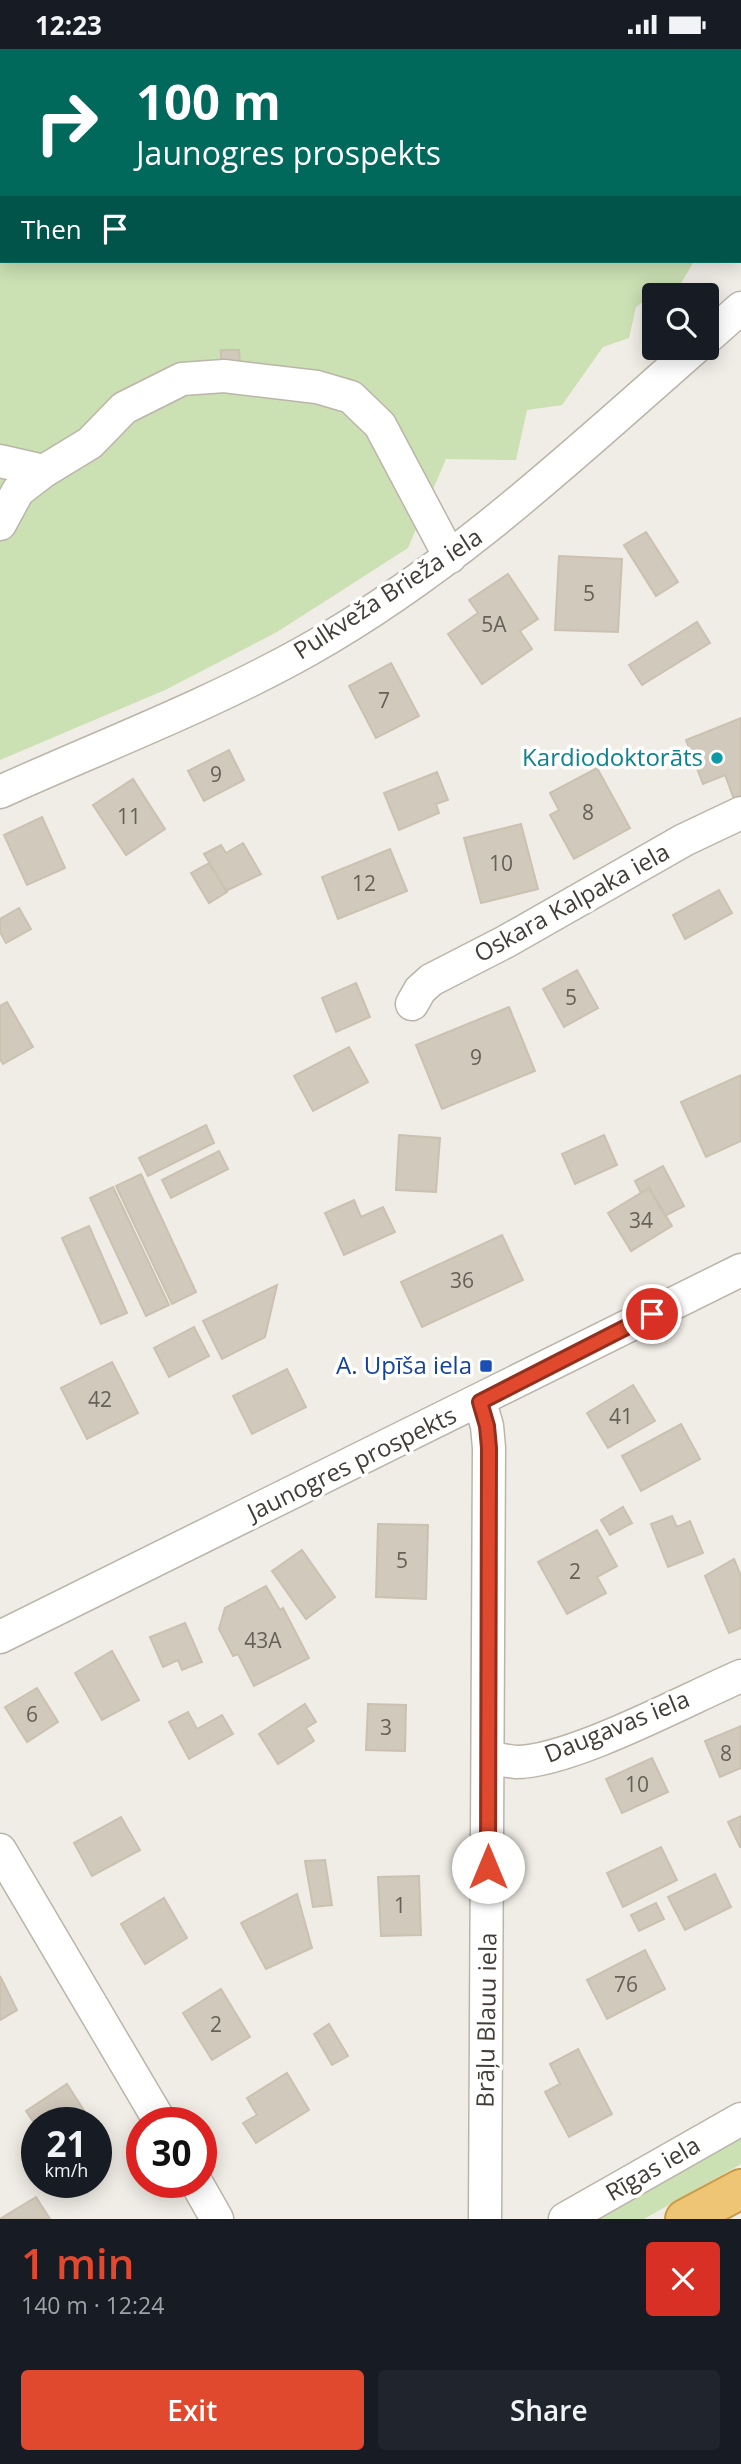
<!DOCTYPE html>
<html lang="en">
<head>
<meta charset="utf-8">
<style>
	:root { --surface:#171b24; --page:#20242c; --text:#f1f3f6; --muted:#9ea1a6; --accent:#e0492d }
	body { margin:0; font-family:"Open Sans",sans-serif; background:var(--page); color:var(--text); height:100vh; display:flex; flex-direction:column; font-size:26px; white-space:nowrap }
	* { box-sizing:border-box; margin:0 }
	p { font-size:23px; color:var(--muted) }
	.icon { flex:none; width:38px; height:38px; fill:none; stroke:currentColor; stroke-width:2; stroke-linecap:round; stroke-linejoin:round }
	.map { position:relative; height:2170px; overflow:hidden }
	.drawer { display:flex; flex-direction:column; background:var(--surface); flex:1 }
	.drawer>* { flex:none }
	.guide { position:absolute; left:0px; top:0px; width:742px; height:214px; box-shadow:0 4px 18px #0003; background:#00695c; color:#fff; overflow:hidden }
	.tools { position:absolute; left:642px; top:234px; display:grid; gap:14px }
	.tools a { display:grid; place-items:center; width:77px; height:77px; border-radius:7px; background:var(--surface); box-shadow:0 4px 18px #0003; font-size:35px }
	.speed { position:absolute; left:21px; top:2058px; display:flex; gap:14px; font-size:35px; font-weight:700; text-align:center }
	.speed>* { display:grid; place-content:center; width:91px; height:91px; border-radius:50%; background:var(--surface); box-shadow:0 4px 18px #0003; line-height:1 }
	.speed small { font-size:18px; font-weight:400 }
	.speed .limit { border:10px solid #d22; background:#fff; color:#111 }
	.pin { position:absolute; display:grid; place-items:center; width:60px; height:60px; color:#fff; margin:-30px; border:4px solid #fff; border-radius:50%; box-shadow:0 2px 7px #0007 }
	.me { position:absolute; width:77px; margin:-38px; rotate:0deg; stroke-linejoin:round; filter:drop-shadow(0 0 5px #0008) }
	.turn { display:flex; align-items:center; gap:24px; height:147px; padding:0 21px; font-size:32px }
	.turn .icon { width:91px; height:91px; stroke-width:2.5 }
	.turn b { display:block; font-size:49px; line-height:60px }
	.then { display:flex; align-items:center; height:66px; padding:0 21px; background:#0003; gap:14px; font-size:26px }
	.round { display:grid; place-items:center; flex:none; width:74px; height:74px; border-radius:7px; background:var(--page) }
	.summary { display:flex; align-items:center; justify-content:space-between; height:119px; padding:0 21px }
	h1 { font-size:42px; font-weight:600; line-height:52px; color:var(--accent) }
	.action { display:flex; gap:14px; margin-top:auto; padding:14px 21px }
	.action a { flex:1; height:80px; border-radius:7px; background:var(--accent); color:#fff; font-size:28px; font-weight:600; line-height:80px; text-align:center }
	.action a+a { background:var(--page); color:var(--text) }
	.status { display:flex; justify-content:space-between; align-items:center; height:49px; padding:0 35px; background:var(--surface); direction:ltr }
	.status svg { height:19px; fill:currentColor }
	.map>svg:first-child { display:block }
</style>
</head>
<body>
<div class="status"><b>12:23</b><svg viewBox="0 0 49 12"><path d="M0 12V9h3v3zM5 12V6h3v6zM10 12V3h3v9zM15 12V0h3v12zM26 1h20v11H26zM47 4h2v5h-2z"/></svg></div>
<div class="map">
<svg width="741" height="2170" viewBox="0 0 741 2170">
	<rect width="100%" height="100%" fill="#f0ede6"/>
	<path fill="#cbe0b3" d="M0 57 2 212H694L679 238 657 242 636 258 629 289 603 298 562 356 527 361 516 411 446 410 408 499 277 583 165 641 0 711Z
		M741 2082V2115L644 2170H585Z"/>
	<path fill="#d1c9bc" stroke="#cbc1b0" stroke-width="2" d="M221 301H239L240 318 221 319Z
		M646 483 678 533 656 547 624 496Z
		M559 507 622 510 618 583 555 581Z
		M508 525 538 570 520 582 532 600 482 635 448 585 478 564 469 551Z
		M697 573 710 594 642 636 629 616Z
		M391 614 419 667 376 689 349 637Z
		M741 669V748L734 750 725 726 703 735 686 691Z
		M229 701 244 731 204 752 188 722Z
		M597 719 630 779 574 810 550 766 559 761 550 744Z
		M437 723 448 751 436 755 439 764 399 781 384 744Z
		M133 730 165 780 126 806 93 756Z
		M42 768 65 819 27 836 4 786Z
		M521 775 538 840 481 854 464 789Z
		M243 794 261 825 226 842 204 805 221 796 226 804Z
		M390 800 407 842 338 870 322 828Z
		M209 814 227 843 209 854 191 824Z
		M719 841 732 864 685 890 673 866Z
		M19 859 31 880 6 894 0 883V870Z
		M577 921 598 959 564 978 543 940Z
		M356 934 370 968 336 983 322 949Z
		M7 953 33 998 3 1015 0 1010V957Z
		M509 958 535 1022 442 1060 416 996Z
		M349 998 368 1033 313 1062 294 1027Z
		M741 1026V1092L706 1108 681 1053Z
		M206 1076 214 1094 148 1127 139 1109Z
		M399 1086 440 1089 436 1143 396 1141Z
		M604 1086 617 1116 575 1135 562 1105Z
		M219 1102 228 1120 171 1149 162 1131Z
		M663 1117 684 1157 665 1167 649 1139 641 1144 635 1132Z
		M141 1125 196 1243 172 1255 116 1137Z
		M113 1138 169 1256 146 1267 90 1149Z
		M649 1139 672 1177 631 1202 608 1164Z
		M354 1151 361 1168 383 1158 395 1183 344 1206 325 1164Z
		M89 1177 127 1264 101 1275 62 1189Z
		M502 1186 523 1231 422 1278 401 1233Z
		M277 1236 265 1288 222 1310 203 1272Z
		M194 1278 209 1307 169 1328 154 1299Z
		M112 1313 138 1364 87 1390 61 1339Z
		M287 1320 306 1358 252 1385 233 1347Z
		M633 1336 655 1372 608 1399 587 1364Z
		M681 1375 700 1410 641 1442 622 1407Z
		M623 1458 632 1474 610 1486 601 1471Z
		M672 1467 677 1478 690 1472 703 1504 668 1518 651 1475Z
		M378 1475 428 1476 426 1550 376 1548Z
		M597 1481 617 1517 597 1528 606 1544 567 1565 538 1513Z
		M302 1501 335 1548 306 1570 272 1522Z
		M734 1510 741 1527V1579L729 1584 705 1527Z
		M266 1537 280 1561 283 1559 309 1609 254 1637 238 1605 233 1607 219 1580 225 1559Z
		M185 1574 202 1613 182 1621 178 1611 163 1618 150 1588Z
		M112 1602 139 1651 102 1671 75 1624Z
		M37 1639 58 1673 27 1693 5 1658Z
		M305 1655 316 1673 306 1679 314 1692 278 1715 259 1685Z
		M368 1655 406 1656 405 1702 366 1701Z
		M188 1663 197 1680 222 1666 233 1685 189 1710 169 1673Z
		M741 1677V1719L720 1728 705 1692Z
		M652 1709 668 1743 622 1764 606 1730Z
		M741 1767V1798H740L728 1773Z
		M121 1768 140 1801 92 1827 74 1794Z
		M661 1798 677 1831 623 1858 607 1824Z
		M325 1811 332 1856 313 1858 305 1812Z
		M715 1825 731 1858 685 1881 668 1848Z
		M419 1827 421 1886 381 1887 378 1828Z
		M297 1845 312 1899 266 1920 241 1874Z
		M164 1849 187 1889 145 1915 121 1875Z
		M656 1854 664 1870 639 1882 631 1866Z
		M645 1901 665 1940 607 1970 587 1931Z
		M0 1927 17 1961 0 1971Z
		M221 1940 250 1988 212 2011 183 1964Z
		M329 1975 348 2007 332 2016 314 1985Z
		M578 2000 612 2065 569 2088 545 2043 560 2035 550 2015Z
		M287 2024 309 2061 256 2094 243 2074 257 2066 247 2049Z
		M67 2035 92 2074H37V2078L26 2062Z
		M36 2148 50 2170H0Z"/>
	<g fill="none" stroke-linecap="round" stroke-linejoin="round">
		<g stroke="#bbb5a9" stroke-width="35">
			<path id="minor" d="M707 289 741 259
				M0 412 44 422 90 394 124 359 182 330 224 327 317 338 351 348 380 376 450 508
				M0 475 18 442 44 422
				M0 743C102 697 210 656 308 601 452 520 572 407 695 299
				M412 955 420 941 431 931 505 893 684 791 741 764
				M480 1353 487 1377 489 1399 485 2170
				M0 1588 741 1221
				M489 1709C498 1710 507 1712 516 1713 571 1713 687 1650 741 1627
				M0 1801 161 2074
				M196 2133 217 2170
				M565 2170 741 2070"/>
		</g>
		<g stroke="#ca9a46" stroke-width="42">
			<path id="highway" d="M685 2170 741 2140"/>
		</g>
		<use href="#minor" stroke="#fff" stroke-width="32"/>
		<use href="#highway" stroke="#edc574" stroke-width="38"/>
	</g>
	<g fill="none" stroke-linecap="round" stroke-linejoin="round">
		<g stroke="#922f1d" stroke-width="18">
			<path id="route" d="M488 1818 489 1399 487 1377 480 1353 652 1265"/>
		</g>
		<use href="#route" stroke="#e0492d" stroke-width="12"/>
	</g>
	<circle fill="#0f9aa8" stroke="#fff" stroke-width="2.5" cx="717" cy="709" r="7"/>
	<rect fill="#1a4fb4" stroke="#fff" stroke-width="2.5" x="479" y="1310" width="14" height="14" rx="3.5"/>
	<g text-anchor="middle" stroke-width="7" stroke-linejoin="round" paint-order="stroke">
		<g font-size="21" fill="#666058">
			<text x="589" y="552">5</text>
			<text x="494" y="583">5A</text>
			<text x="384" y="659">7</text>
			<text x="216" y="733">9</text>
			<text x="588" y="771">8</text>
			<text x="129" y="775">11</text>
			<text x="501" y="822">10</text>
			<text x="364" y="842">12</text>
			<text x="571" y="956">5</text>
			<text x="476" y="1016">9</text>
			<text x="641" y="1179">34</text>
			<text x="462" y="1239">36</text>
			<text x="100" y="1358">42</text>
			<text x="621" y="1375">41</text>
			<text x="402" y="1519">5</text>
			<text x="575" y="1530">2</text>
			<text x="263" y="1599">43A</text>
			<text x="32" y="1673">6</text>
			<text x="386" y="1686">3</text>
			<text x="726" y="1712">8</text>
			<text x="637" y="1743">10</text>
			<text x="400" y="1864">1</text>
			<text x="626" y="1943">76</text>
			<text x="216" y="1983">2</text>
		</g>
		<g font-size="24" fill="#423d36" stroke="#fff">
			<text transform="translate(388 545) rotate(-33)" y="8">Pulkveža Brieža iela</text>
			<text transform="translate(572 854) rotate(-29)" y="8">Oskara Kalpaka iela</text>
			<text transform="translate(352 1415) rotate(-26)" y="8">Jaunogres prospekts</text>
			<text transform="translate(617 1678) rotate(-22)" y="8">Daugavas iela</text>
			<text transform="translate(487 1971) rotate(-89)" y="8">Brāļu Blauu iela</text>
			<text transform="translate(653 2120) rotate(-30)" y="8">Rīgas iela</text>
		</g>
		<g font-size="24" fill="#0d838f" stroke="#fff" text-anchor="end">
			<text x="703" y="717">Kardiodoktorāts</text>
		</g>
		<g font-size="24" fill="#164399" stroke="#fff" text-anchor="end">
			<text x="472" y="1325">A. Upīša iela</text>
		</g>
	</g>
</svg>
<div class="tools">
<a><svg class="icon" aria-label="search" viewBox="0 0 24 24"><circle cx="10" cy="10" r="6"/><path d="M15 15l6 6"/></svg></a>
</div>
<div class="speed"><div>21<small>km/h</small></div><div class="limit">30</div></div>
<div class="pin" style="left:652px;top:1265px;background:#d93025"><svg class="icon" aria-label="arrive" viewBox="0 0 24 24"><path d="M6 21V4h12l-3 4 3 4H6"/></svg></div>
<svg class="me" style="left:488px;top:1818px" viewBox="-20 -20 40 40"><circle r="19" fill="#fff"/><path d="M0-13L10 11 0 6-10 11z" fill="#e0492d"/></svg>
<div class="guide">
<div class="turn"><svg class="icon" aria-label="right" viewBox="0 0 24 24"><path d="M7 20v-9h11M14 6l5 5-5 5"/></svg><div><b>100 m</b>Jaunogres prospekts</div></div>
<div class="then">Then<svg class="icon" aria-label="arrive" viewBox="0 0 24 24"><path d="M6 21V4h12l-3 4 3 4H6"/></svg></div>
</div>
</div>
<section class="drawer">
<div class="summary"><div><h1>1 min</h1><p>140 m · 12:24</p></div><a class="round" style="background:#d93025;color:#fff"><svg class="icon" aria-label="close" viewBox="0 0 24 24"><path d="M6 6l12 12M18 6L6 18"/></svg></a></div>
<div class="action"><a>Exit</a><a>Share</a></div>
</section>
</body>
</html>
